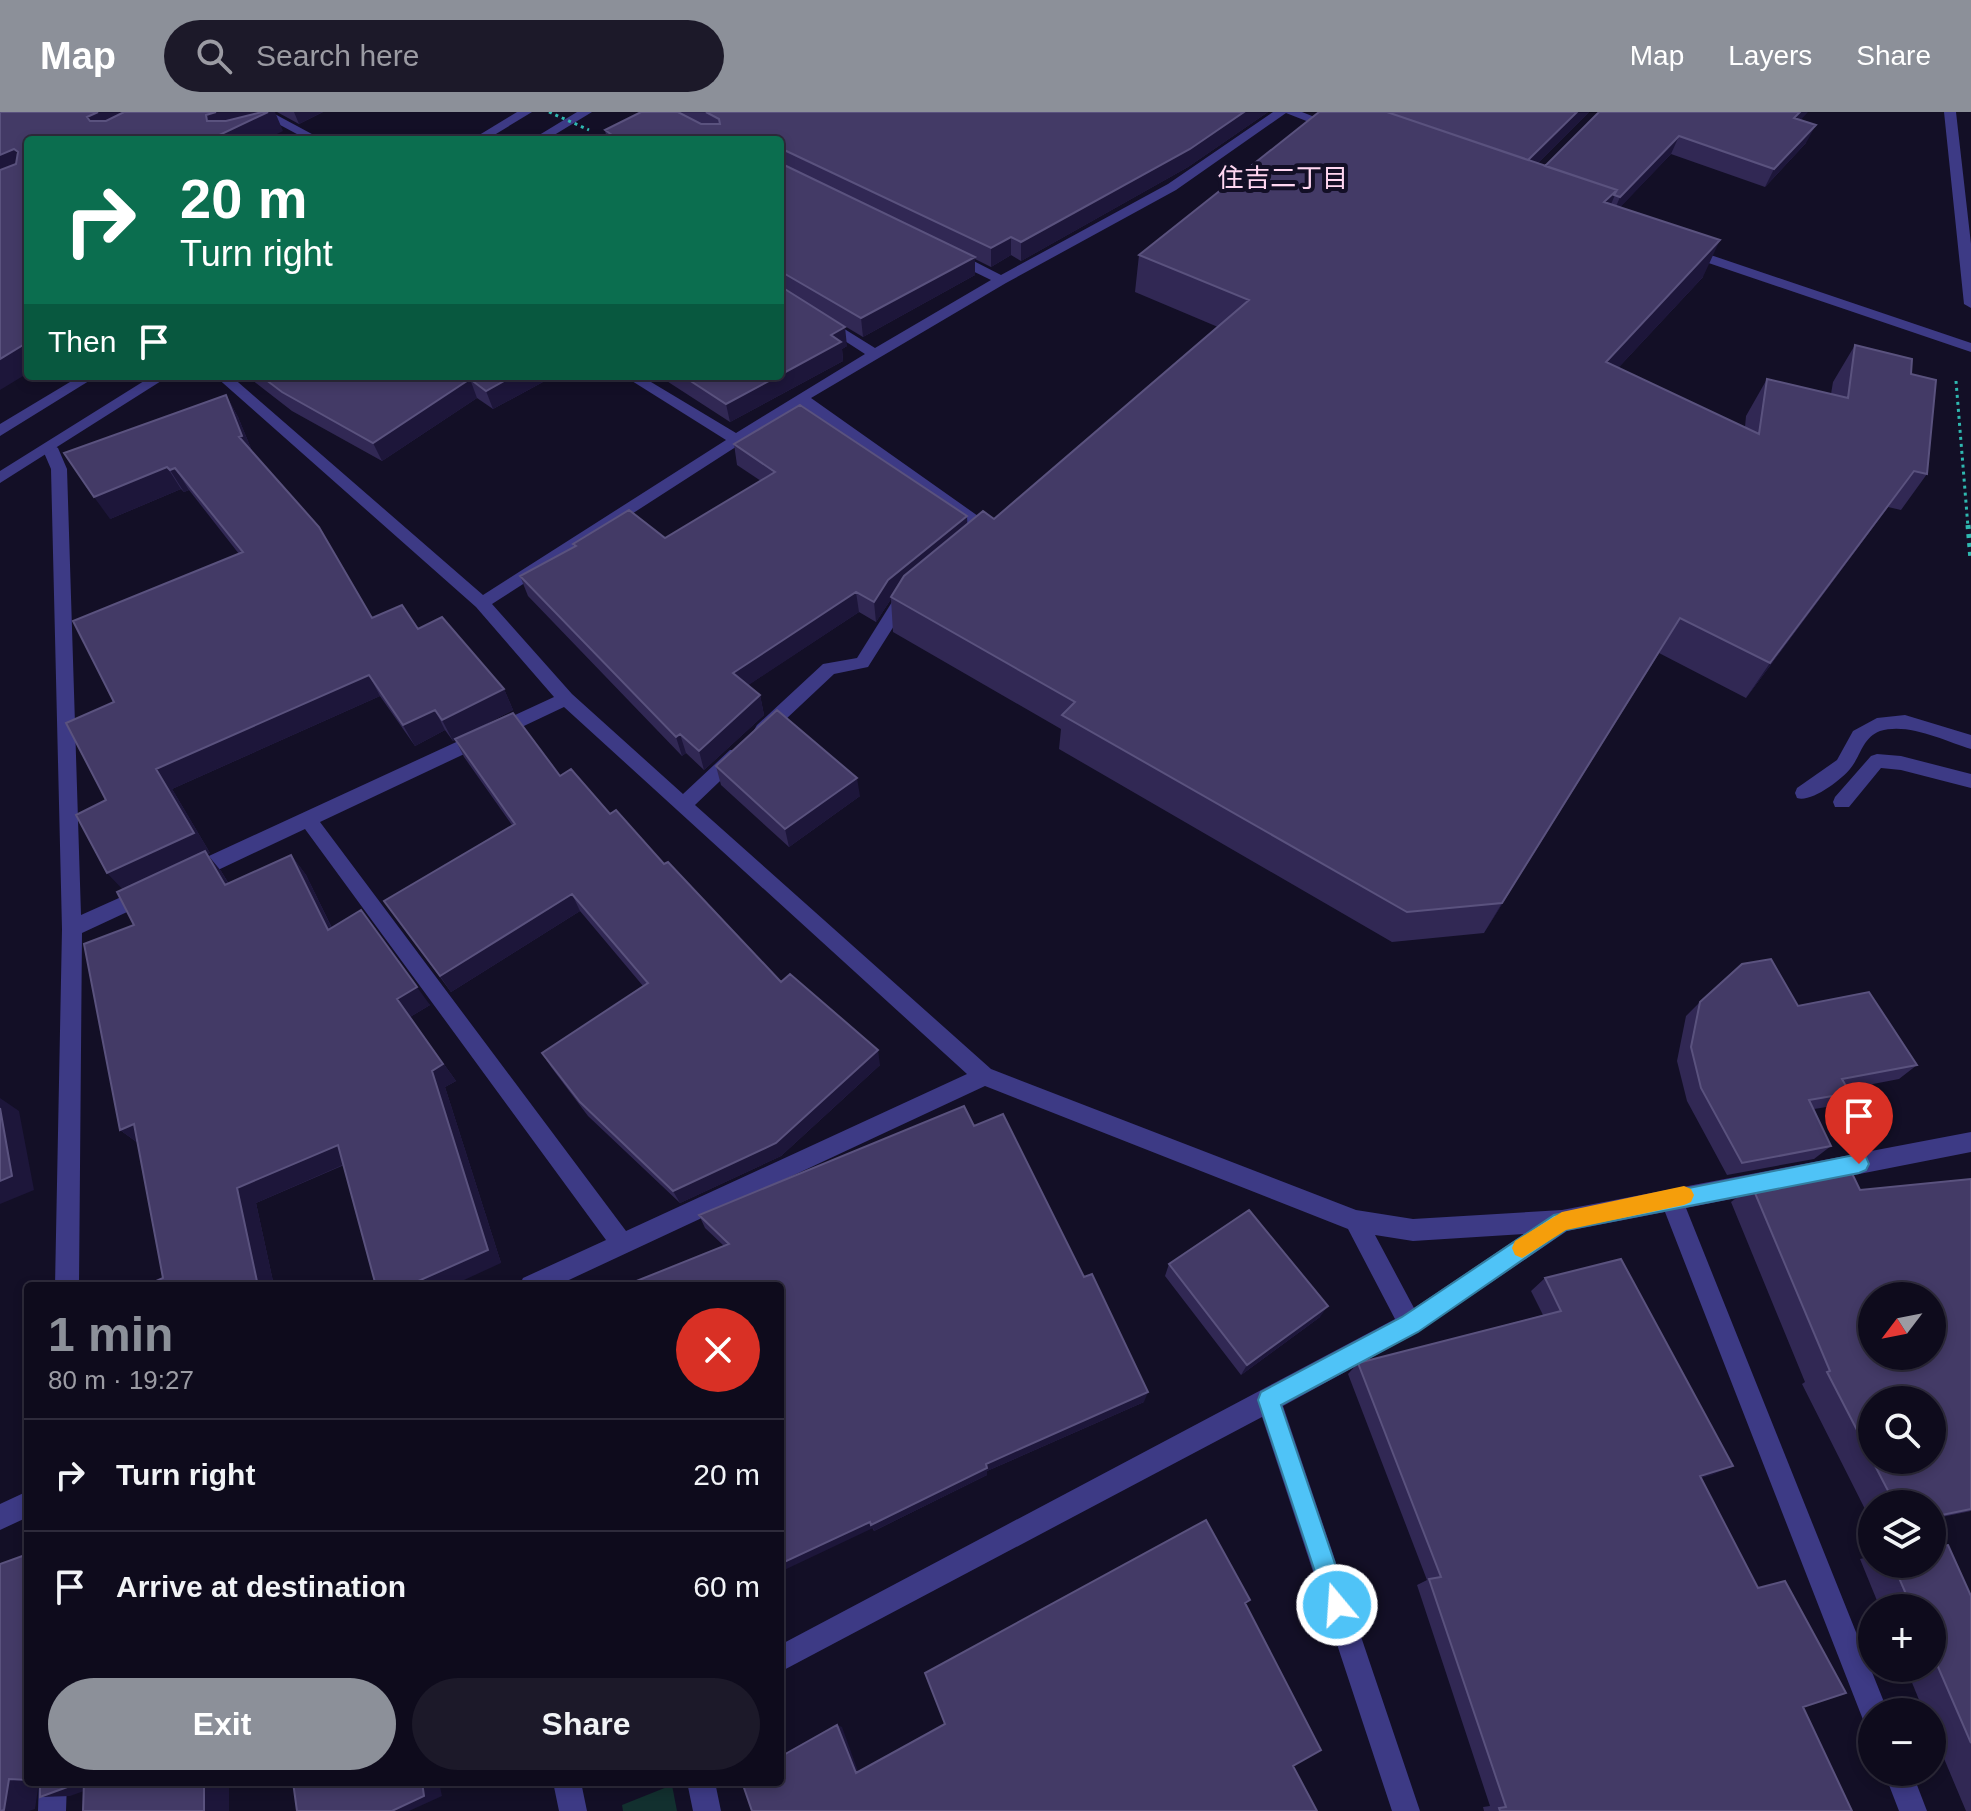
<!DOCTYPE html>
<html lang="en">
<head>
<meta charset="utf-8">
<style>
	:root { --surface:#0e0b1c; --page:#1c1929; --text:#f1f3f6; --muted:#9b9ba3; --line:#2e2b3b; --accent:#8c9099 }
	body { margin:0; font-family:Arial,"Noto Sans JP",sans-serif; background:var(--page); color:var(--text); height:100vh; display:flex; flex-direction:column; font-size:30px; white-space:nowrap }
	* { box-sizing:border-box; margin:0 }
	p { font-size:26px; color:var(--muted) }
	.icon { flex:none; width:44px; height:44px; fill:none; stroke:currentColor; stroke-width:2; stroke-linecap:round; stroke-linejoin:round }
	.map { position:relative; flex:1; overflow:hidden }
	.side { position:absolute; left:24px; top:1170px; width:760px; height:504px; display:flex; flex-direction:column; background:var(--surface); border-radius:8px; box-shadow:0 4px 12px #0003,0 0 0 2px var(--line) }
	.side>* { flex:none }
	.top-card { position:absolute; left:24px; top:24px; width:760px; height:244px; border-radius:8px; box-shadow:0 4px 12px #0003,0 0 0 2px var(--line); background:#0b6e4f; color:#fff; overflow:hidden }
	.needle { width:52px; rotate:238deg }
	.tools { position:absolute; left:1858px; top:1170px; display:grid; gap:16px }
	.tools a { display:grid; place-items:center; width:88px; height:88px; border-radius:50%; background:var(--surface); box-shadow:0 4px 12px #0003,0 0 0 2px var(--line); font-size:40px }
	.pin { position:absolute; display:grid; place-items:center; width:68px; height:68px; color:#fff; margin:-82px -34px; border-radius:50% 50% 50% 0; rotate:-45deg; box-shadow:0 0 8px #0007 }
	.pin .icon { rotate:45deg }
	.me { position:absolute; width:88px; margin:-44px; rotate:342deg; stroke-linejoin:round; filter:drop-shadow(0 0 6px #0008) }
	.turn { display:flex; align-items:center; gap:28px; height:168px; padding:0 24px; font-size:36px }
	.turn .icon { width:104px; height:104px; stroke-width:2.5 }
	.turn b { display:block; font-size:56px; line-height:68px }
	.then { display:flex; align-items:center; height:76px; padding:0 24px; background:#0003; gap:16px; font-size:30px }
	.round { display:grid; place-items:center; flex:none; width:84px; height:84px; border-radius:42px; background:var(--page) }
	.overview { display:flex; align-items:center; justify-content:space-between; height:136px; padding:0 24px }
	h1 { font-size:48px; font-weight:700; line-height:60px; color:var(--accent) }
	.cta { display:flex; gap:16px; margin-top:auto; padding:16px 24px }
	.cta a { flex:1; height:92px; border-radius:48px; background:var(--accent); color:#fff; font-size:32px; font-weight:700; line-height:92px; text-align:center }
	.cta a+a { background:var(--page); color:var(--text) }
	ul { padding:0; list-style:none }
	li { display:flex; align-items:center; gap:24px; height:112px; padding:0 24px; border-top:2px solid var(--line) }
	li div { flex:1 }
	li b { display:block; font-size:30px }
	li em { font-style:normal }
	header { display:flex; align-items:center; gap:48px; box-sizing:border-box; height:112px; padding:0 40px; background:var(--accent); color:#fff }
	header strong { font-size:38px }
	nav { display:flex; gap:44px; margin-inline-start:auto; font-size:28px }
	.search { width:560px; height:72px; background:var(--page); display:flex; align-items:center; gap:20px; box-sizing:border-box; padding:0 28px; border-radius:44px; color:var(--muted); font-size:30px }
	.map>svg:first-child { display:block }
</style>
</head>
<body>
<header>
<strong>Map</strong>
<div class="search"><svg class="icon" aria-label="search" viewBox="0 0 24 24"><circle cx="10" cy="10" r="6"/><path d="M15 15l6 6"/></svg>Search here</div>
<nav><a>Map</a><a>Layers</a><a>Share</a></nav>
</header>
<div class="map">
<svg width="1971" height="1699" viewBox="0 0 1971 1699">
	<rect width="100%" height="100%" fill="#130f26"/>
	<path fill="#12302f" d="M672 1673 677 1699H623L622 1693Z"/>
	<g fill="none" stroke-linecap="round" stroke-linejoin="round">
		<path stroke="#2fb8b0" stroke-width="3" stroke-dasharray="3 4" stroke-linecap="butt" d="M1956 269 1968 415"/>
		<path stroke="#2fb8b0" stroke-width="5" stroke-dasharray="4 5" stroke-linecap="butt" d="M1968 413 1971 448"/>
		<path fill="#3d3a85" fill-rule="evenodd" d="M1905 603 1971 623V637C1945 629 1908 610 1880 619 1862 626 1861 644 1850 657 1841 668 1811 691 1797 686L1795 681 1797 676 1837 648 1853 619 1877 606Z
			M1877 642 1901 644 1971 662V676L1901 658 1881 656 1849 695H1835L1833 690 1835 685 1871 644Z"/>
		<path fill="#3d3a85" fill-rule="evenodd" d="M256 0H271L323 28H308Z
			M1273 0H1302L1342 16 1332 19 1286 1 1176 78 1006 171 811 286 995 416 997 420 991 427H979V420L801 293 492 492 572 582 683 682 730 638H742L745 643 742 648 695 693 991 957 1356 1098 1413 1107 1562 1098 1971 1020V1040L1686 1096 1888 1600H1872V1613L1864 1610 1860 1600 1665 1100 1567 1119 1418 1220 1283 1294 1420 1699H1392L1262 1305 780 1560V1533L1395 1207 1348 1117 985 974 556 1174H519L523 1166 606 1128 305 717 199 767H185L182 761 185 755 554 585 476 495 215 264H231L483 483 726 328 624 264H641L736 321 865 242 780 187V177L875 236 991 168 946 146V140H956L1001 163 1168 72ZM564 595 967 962 626 1119 320 710ZM1524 1122 1414 1196 1375 1123 1413 1129Z
			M1687 135 1971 231V240L1682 142V136Z
			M50 331 58 336 67 357 81 803 148 773 155 775 158 781 155 787 82 821 79 1174H55L62 817 51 357 42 336Z
			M911 478 919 484 904 498 868 555 834 562 769 623H757L754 618 757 613 823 552 857 546 892 490Z
			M28 1379V1405L0 1418V1392Z
			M1884 1660H1912L1927 1699H1899Z
			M39 1670H67L66 1699H38Z
			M553 1670H581L587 1699H559Z
			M687 1670H715L721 1699H693Z"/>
		<path fill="#3d3a85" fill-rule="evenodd" d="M517 0H532L486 28H471Z
			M577 0H592L546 28H531Z
			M1944 0H1956L1971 132V196L1964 192Z
			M80 264H97L0 324V312Z
			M152 264H169L0 371V359Z"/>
		<path stroke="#2fb8b0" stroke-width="3" stroke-dasharray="3 4" stroke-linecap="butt" d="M549 0 589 18"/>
	</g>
	<path fill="#312854" d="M277 0H323L299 12Z
		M641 0H1268L1188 55 1021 149 1011 143 991 155 975 147V163L863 225 833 207 847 234 842 237 843 249 730 310 659 264 653 267 650 264H780V28H607L605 18Z
		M1319 0H1589L1538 51 1545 54 1599 0 1801 8 1806 31 1765 75 1671 42 1620 95 1703 165 1618 256 1745 315 1746 304 1767 267 1831 282 1833 270 1855 233 1911 262 1927 362 1901 398 1888 395 1746 586 1659 541 1484 821 1392 830 1059 637 1061 617 893 520 891 487 876 510 859 500 748 573 760 583 764 603 704 658 686 641 682 644 528 484 520 464 574 436 573 432 665 426 761 369 737 353 734 332 967 412 994 407 1218 215 1135 180 1139 143Z
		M247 264H554L493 297 477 286 382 349 292 299Z
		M226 283 238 305 252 339 372 506 418 517 504 577 513 598 453 629 445 618 415 634 380 584 172 677 210 741 207 742 221 759 229 772 291 743 306 763 332 816 430 893 410 905 456 969 445 975 501 1151 344 1053 256 1091 274 1174H145L163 1166 138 1031 120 1018 134 813 122 777 106 688 114 590 239 442 189 378 184 380 181 377 110 407Z
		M455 627 560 664 610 702 664 752 781 870 880 953 781 1044 680 1091 588 1004 551 955 542 941 643 874 580 799 451 880 384 789 512 713 464 645Z
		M716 654 860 684 789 735 721 673Z
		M1700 890 1798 894 1917 953 1899 967 1847 977 1850 981 1833 994 1814 997 1831 1034 1814 1047 1727 1063 1687 989 1677 949 1686 904Z
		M974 1014 1144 1290 987 1359V1363L874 1419 724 1134 705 1116 699 1103Z
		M1971 1067V1399L1932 1407V1392H1872V1411L1802 1272 1805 1270 1731 1090 1752 1074 1860 1078Z
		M1169 1152 1320 1205 1241 1263 1165 1164Z
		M1545 1166 1733 1354 1701 1366 1758 1476 1785 1469 1803 1595 1852 1699H1484L1483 1695 1490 1694 1417 1473 1427 1468 1348 1262 1358 1251 1543 1203 1531 1179Z
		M1872 1444V1452H1932L1971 1484V1699H1966L1932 1618V1600H1924L1906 1556H1932V1496H1880L1860 1447Z"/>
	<path fill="#1d163a" d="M98 0H150L99 27 87 5Z
		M216 0H275L283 19 265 28H209L206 3Z
		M294 0H323L299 12Z
		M1244 0H1268L1188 55 1021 149V130Z
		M1577 0H1589L1517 72 1523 53Z
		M1800 0H1808L1786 24 1794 6Z
		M1816 13 1806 31 1765 75 1774 57Z
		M1679 24 1671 42 1612 104 1620 85Z
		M14 37 27 59 0 71V43Z
		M1617 78 1602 114 1604 90Z
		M1011 125V143L991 155V136Z
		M1720 128 1703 165 1590 286 1606 250Z
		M975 145V163L863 225 861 206Z
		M845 215 847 234 842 237 843 249 730 310 726 292 780 264 831 223Z
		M28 230V261L0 278V247Z
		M513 264H554L493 297 486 279Z
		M470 267 477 286 382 349 373 331Z
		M226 283 238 305 255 346 239 325Z
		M167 355 181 377 110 407 94 385Z
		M175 356 189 378 184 380 170 358Z
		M1914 359 1888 395 1746 586 1770 551Z
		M967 404 968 425 891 485V487L876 510 874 490 888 468Z
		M856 480 859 500 738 580 733 561Z
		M1680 506 1659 541 1484 821 1502 791Z
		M369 563 380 584 172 677 210 741 207 742 221 759 241 793 125 780 107 761 156 657Z
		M504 577 513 598 453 629 442 608Z
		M760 583 764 603 704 658 699 639Z
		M435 598 445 618 415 634 403 613Z
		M680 622 686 641 682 644 676 625Z
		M857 666 860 684 789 735 785 717Z
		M291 743 306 763 342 837 328 818Z
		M572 782 580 799 451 880 440 864Z
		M417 875 430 893 410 905 456 969 445 975 501 1151 451 1174H407L397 887Z
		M878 938 880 953 781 1044 680 1091 673 1079Z
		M0 986 19 999 34 1078 0 1092Z
		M134 1012 141 1033 120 1018Z
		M338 1033 354 1048 256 1091 274 1174H258L237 1076Z
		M1328 1194 1320 1205 1241 1263 1247 1253Z
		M1148 1280 1144 1290 987 1359V1363L874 1419 873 1416 780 1460V1452L986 1352Z
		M1733 1354 1712 1363 1680 1372 1700 1364Z
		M837 1613 842 1615 859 1662 856 1661Z
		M9 1667H28V1670H39L35 1697 29 1699H1Z
		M81 1670H109L70 1684 40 1685Z
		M204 1670H229V1699H204Z
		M422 1670H439L442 1684 409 1699H392Z"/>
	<path fill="#433a66" stroke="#5a527e" stroke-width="2" fill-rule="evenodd" d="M0 0H98L87 5 90 9H106L124 0H216L206 3 207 9H226L262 0H268L209 28H28V230L0 247V58L16 52 18 40 14 37 0 43Z
		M641 0H678L701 12H720L719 7 706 0H1244L1190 37 1021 130 1011 125 991 136 780 36V28H619L605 18Z
		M1319 0H1387L1617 78 1604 90 1720 128 1606 250 1759 322 1767 267 1848 286 1855 233 1912 247 1911 262 1936 268 1927 362 1914 359 1770 551 1680 506 1502 791 1407 800 1062 603 1075 590 891 485 904 464 983 399 994 407 1249 188 1139 143Z
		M1387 0H1577L1528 48Z
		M1599 0H1800L1794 6 1816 13 1774 57 1679 24 1620 85 1614 83 1617 78 1545 54Z
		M780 51 975 145 861 206 780 159Z
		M780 174 845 215 831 223 841 230 780 263Z
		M261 264H513L486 279 470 267 373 331 282 280Z
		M683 264H778L726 292Z
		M226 283 242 324 239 325 319 415 372 506 402 493 418 517 442 505 504 577 442 608 435 598 403 613 369 563 156 657 194 721 107 761 76 703 106 688 66 611 114 590 73 509 243 440 175 356 170 358 167 355 94 385 64 341Z
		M800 293 967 404 888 468 874 490 856 480 733 561 760 583 699 639 680 622 676 625 520 464 576 434 573 432 629 398 665 426 775 360 734 332Z
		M777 598 857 666 785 717 716 654Z
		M513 601 560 664 571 657 610 702 616 698 664 752 668 750 781 870 790 862 878 938 776 1031 673 1079 580 990 542 941 648 871 572 782 440 864 384 789 515 712 455 627Z
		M205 739 225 773 291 743 328 818 361 798 417 875 397 887 443 952 432 959 488 1138 407 1174H376L338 1033 237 1076 258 1174H145L163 1166 134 1012 120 1018 84 832 134 813 117 780Z
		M1771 847 1798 894 1869 880 1917 953 1842 967 1850 981 1809 988 1831 1034 1742 1051 1701 976 1691 935 1700 890 1742 852Z
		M964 994 974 1014 1003 1002 1084 1165 1092 1162 1148 1280 986 1352 987 1356 871 1413 870 1410 780 1452V1174H624L729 1132 699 1103Z
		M0 996 12 1064 0 1069Z
		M1849 1055 1860 1078 1971 1067V1397L1932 1405V1392H1895L1872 1348H1932V1288H1872V1347L1827 1260 1830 1259 1752 1074ZM1872 1184H1932V1244H1872Z
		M1249 1098 1328 1194 1247 1253 1169 1152Z
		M1621 1147 1733 1354 1700 1364 1758 1476 1785 1469 1846 1581 1803 1595 1852 1699H1500L1499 1696 1506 1695 1429 1467 1441 1465 1358 1251 1561 1199 1545 1166Z
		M1206 1408 1250 1488 1245 1491 1321 1638 1293 1654 1317 1699H752L742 1670H780V1645L837 1613 856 1661 945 1612 925 1561Z
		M1948 1433 1971 1484V1631L1932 1541V1496H1912L1893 1452H1932V1435Z
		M28 1442V1668L9 1667 4 1698 0 1699V1452Z
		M40 1670H81L40 1685Z
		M84 1670H204V1699H83Z
		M293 1670H422L424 1684 392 1699H297Z"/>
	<path fill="#4fc3f7" stroke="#337fa1" stroke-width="2" d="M1859 1042 1866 1045 1869 1052 1866 1058 1859 1061 1566 1118 1418 1220 1281 1293 1349 1493 1346 1502 1337 1505 1329 1502 1258 1288 1261 1280 1402 1205 1554 1103Z"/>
	<path fill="#f59e0b" d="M1684 1074 1691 1077 1694 1083 1691 1090 1684 1093 1566 1118 1522 1146 1515 1143 1512 1136 1515 1129 1562 1100Z"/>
	<g text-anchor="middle" stroke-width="8" stroke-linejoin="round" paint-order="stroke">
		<g font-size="26" fill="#ffd6f0" stroke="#130f26">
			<text x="1283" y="75">住吉二丁目</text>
		</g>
	</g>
</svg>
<div class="tools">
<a><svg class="needle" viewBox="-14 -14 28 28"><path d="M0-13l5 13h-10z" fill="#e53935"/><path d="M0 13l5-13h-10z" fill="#9b9ba3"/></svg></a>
<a><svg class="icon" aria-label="search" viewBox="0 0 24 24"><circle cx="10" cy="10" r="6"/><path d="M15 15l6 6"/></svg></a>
<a><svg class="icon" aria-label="layers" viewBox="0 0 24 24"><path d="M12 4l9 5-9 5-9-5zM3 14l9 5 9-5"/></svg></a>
<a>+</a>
<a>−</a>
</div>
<div class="pin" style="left:1859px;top:1052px;background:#d93025"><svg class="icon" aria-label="arrive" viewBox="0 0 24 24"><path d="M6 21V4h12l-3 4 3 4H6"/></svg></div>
<svg class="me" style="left:1337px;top:1493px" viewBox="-20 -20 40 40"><circle r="17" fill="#4fc3f7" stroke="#fff" stroke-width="3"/><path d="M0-11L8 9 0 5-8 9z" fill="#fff"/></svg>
<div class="top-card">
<div class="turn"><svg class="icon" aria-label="right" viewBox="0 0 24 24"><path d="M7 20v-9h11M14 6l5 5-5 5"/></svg><div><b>20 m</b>Turn right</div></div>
<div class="then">Then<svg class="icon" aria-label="arrive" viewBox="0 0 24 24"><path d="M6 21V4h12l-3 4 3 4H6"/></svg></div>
</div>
<section class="side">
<div class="overview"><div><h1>1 min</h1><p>80 m · 19:27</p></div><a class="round" style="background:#d93025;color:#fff"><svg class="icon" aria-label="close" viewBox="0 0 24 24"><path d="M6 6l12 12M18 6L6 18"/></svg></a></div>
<ul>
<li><svg class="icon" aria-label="right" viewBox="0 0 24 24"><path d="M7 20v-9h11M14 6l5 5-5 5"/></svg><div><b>Turn right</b></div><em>20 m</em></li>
<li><svg class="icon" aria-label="arrive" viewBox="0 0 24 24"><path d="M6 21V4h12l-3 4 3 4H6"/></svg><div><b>Arrive at destination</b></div><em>60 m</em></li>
</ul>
<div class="cta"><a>Exit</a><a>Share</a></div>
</section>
</div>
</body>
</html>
